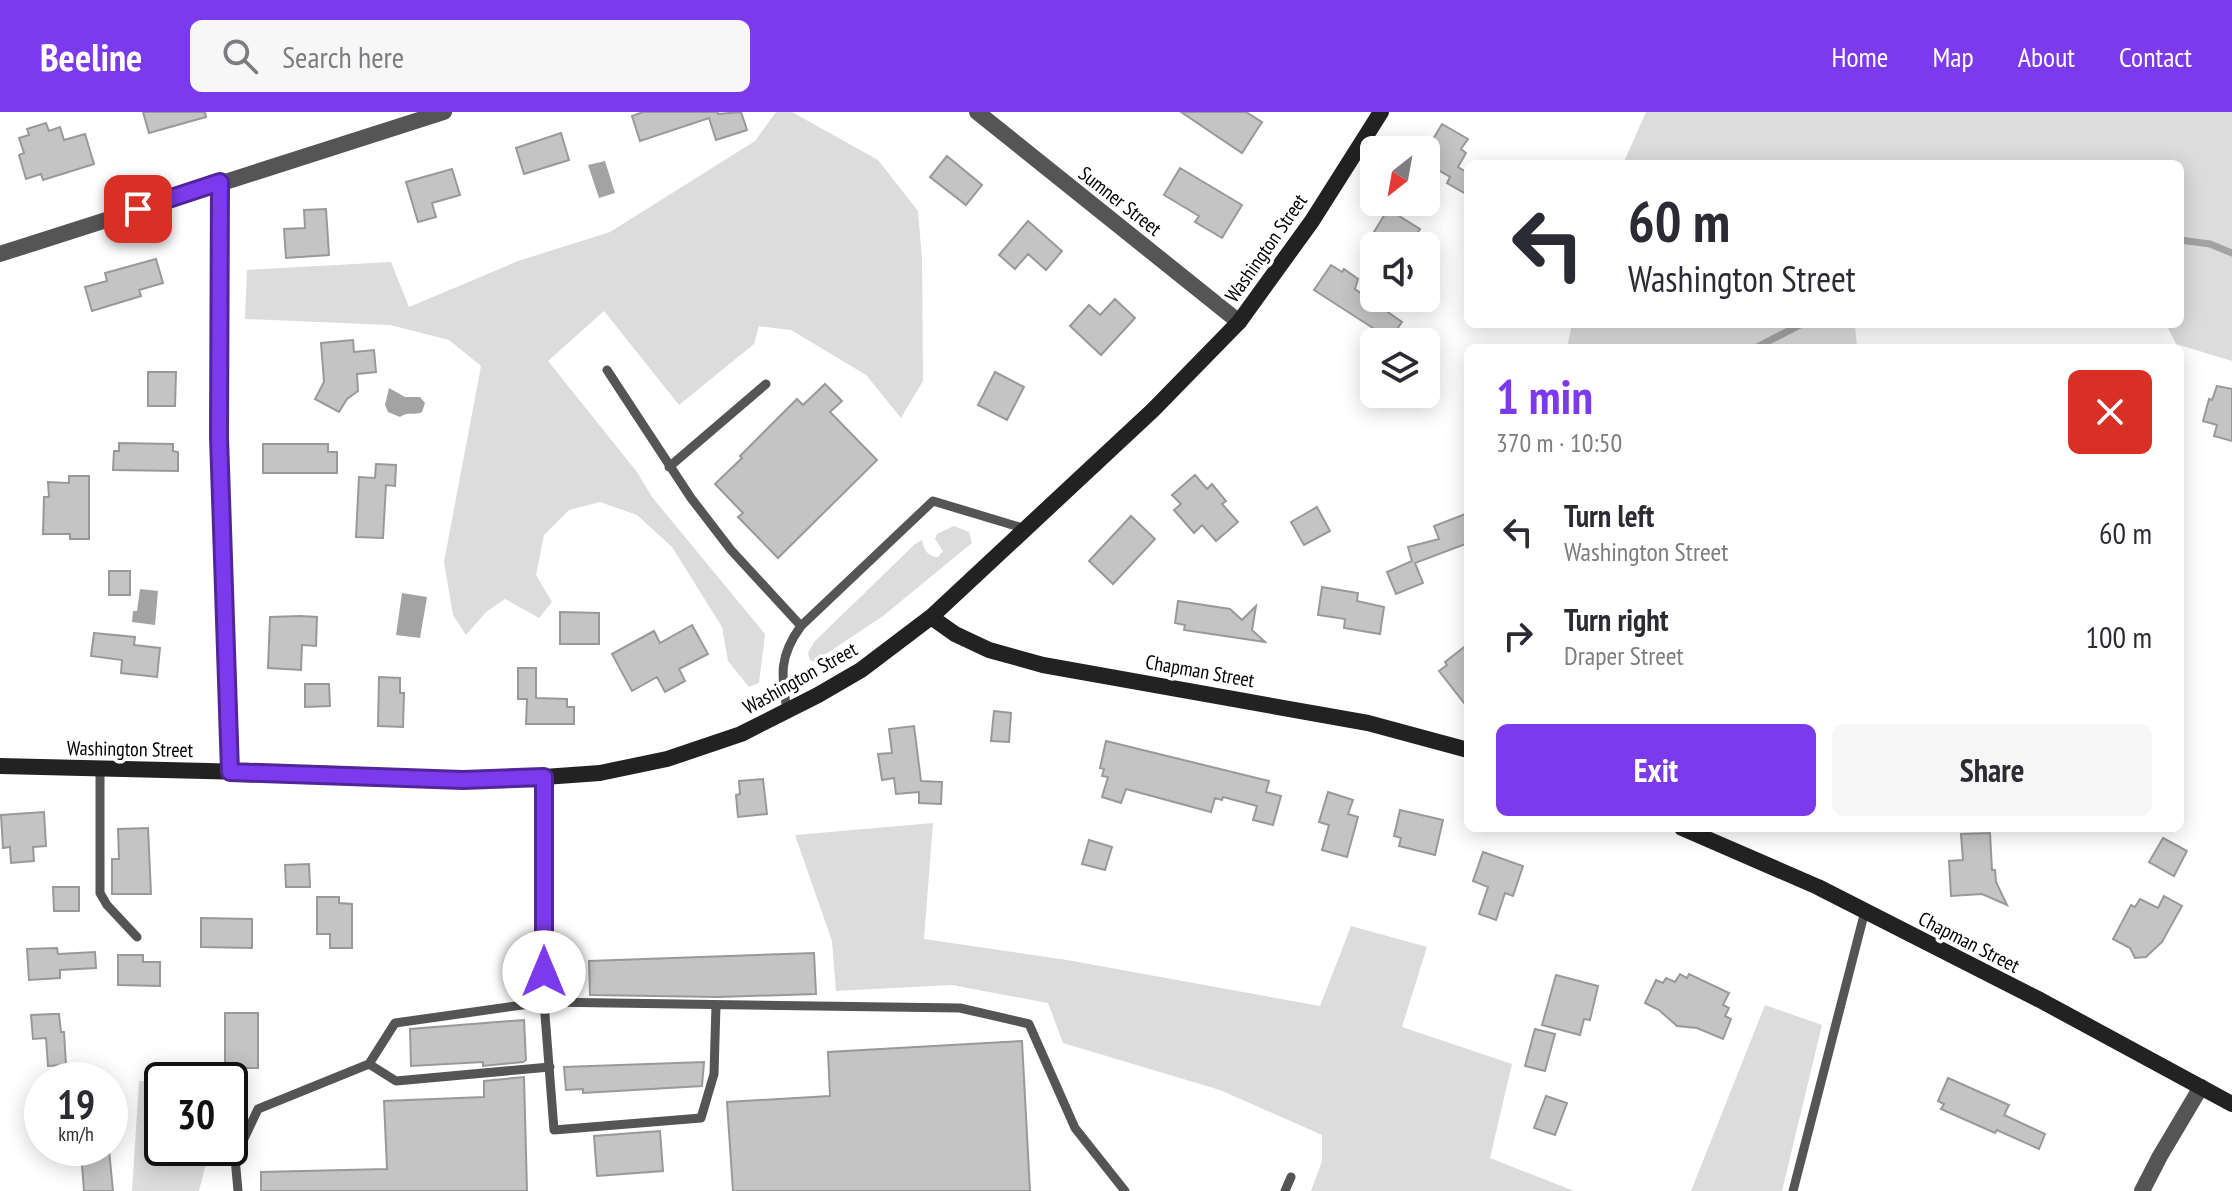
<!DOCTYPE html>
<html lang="en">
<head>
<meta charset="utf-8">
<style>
	:root { --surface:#fff; --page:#f7f7f7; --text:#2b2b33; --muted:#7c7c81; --accent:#7c3aed }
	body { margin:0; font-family:"PT Sans Narrow",sans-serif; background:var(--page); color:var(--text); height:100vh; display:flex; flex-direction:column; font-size:30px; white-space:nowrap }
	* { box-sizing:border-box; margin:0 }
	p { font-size:26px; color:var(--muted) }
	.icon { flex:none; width:44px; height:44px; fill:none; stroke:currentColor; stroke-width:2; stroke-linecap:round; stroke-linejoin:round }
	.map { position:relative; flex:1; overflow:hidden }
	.side { position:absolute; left:1464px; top:232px; width:720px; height:488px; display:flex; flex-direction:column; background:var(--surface); border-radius:12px; box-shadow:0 4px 20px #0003 }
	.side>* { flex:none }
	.hud { position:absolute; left:1464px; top:48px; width:720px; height:168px; border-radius:12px; box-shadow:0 4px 20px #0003; background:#fff; color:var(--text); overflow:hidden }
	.needle { width:52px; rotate:211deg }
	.tools { position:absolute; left:1360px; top:24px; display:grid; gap:16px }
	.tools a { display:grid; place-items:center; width:80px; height:80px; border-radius:12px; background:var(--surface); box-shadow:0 4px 20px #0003; font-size:40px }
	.speed { position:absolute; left:24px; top:950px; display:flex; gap:16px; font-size:40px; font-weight:700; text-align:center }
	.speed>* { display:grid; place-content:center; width:104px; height:104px; border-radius:50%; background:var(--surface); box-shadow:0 4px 20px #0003; line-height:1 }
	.speed small { font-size:20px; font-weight:400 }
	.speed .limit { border:4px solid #111; border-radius:12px; background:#fff; color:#111 }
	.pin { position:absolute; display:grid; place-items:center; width:68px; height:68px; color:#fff; margin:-34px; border-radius:16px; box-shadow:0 4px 12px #0006 }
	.me { position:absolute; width:88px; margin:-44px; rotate:0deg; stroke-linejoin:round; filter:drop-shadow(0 0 6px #0008) }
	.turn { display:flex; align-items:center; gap:28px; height:168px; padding:0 32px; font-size:36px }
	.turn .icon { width:104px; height:104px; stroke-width:2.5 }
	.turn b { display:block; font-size:56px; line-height:68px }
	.round { display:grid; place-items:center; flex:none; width:84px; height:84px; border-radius:12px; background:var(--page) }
	.headline { display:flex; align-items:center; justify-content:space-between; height:136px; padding:0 32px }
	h1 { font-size:48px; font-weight:700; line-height:60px; color:var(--accent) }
	.primary-button { display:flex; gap:16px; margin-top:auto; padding:16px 32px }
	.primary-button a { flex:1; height:92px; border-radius:12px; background:var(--accent); color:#fff; font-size:32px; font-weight:700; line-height:92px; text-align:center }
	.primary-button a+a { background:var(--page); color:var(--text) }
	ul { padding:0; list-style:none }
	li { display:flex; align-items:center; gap:24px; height:104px; padding:0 32px }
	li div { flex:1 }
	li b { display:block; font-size:30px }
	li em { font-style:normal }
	header { display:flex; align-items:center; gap:48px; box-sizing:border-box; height:112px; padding:0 40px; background:var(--accent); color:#fff }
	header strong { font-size:38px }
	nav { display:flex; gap:44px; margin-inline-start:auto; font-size:28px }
	.search { width:560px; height:72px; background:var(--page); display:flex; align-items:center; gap:20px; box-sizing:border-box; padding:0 28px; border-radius:12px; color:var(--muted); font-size:30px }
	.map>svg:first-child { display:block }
</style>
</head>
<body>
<header>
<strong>Beeline</strong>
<div class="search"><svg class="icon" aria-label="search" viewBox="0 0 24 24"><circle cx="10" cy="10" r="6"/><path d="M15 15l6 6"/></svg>Search here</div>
<nav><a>Home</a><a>Map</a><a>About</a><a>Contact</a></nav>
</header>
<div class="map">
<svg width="2232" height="1079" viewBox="0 0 2232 1079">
	<rect width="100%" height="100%" fill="#fff"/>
	<path fill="#dcdcdc" d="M776 0H792L878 48 918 99 922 148 923 269 901 306 866 263 791 218 759 214 754 232 679 293 604 199 548 249 637 360 652 385 765 522 759 571 749 575 728 549 722 515 672 435 637 403 600 390 569 398 544 423 536 463 552 490 539 506 505 487 486 500 466 523 453 503 444 450 481 254 449 228 390 213 245 207 247 158 391 150 409 195 518 149 610 120 755 29Z
		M1646 0H2232V249L2176 232 2166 212H2180V52H1623Z
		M1572 212H1855L1857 236H1567Z
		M954 414 969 420 972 431 883 504 814 550 810 548 808 541 814 530 915 432 922 428C924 438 928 445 938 445L943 439 935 427 937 422Z
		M933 711 924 827 1067 848 1320 894 1351 814 1427 835 1402 915 1512 952 1490 1046 1574 1079H1311L1322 1049V1023L1220 978 1063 931 1048 891 952 873 836 879 832 829 795 723Z
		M1765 893 1822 913 1782 1079H1691Z
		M139 969 162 970V1036H210L199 1079H132Z"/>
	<path fill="#a3a3a3" d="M605 49 615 81 599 86 588 53Z
		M389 276 405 285H420L425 291 422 300C414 304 408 299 400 305L388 300 385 293Z
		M140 477 158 479 155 513 132 510 133 499H137Z
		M402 481 427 485 420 526 396 523Z"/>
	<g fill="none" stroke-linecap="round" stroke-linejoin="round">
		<path stroke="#a3a3a3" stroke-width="7" d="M2180 128 2210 132 2232 141
			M1755 236 1802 212"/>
	</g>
	<path fill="#c4c4c4" stroke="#999" stroke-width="2" d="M143 0H205L206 5 149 21Z
		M643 0H718V2L741 0 747 18 716 28 709 6 640 29 632 4Z
		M1181 0H1246L1262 10 1242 41Z
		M46 11 49 19 60 15 64 28 85 22 94 52 43 68 41 62 26 67 19 43 24 41 19 26 29 23 27 17Z
		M1442 12 1468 27 1461 37 1466 41 1458 55 1468 61V83L1447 71 1450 65 1426 51V39Z
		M561 21 569 48 524 62 516 36Z
		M947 44 982 73 966 93 930 65Z
		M1180 56 1242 93 1222 126 1195 110 1199 104 1164 83Z
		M452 57 460 83 432 91 436 105 418 110 406 70Z
		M326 97 329 143 286 146 284 117 305 116 304 98Z
		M1388 97 1420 117 1409 134H1385L1371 125Z
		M1028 109 1062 139 1046 158 1028 142 1015 157 999 143Z
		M156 147 163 171 139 178 141 184 92 199 85 175 107 169 105 161Z
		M1331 153 1342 160 1344 157 1358 167 1355 177 1402 210 1390 227 1314 178Z
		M1115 187 1135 206 1101 243 1070 214 1089 193 1100 203Z
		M353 228 354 240 374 238 376 260 357 262 358 279 347 287 339 300 315 287 324 270 321 231Z
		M148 260H176L175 294H148Z
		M995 260 1024 275 1007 308 978 293Z
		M825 272 842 289 830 300 877 348 778 446 738 405 743 401 715 372 742 346 740 344 797 287 803 293Z
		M2217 274 2232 277V329L2214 324 2217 313 2203 309 2209 287 2212 288Z
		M119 331 173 332V339L178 340V359L113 358 114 339H119Z
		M263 332H328V340H337V361H263Z
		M376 352 396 353 395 374 386 373 383 426 356 425 359 365 375 366Z
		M1195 363 1207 377 1212 372 1226 389 1222 392 1238 410 1216 429 1202 413 1194 421 1174 398 1181 392 1172 383Z
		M69 364H89V427H70V422H43L44 385H49L48 370 69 371Z
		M1317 395 1330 419 1304 433 1291 410Z
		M1468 401V431L1415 451 1423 471 1396 482 1387 460 1412 449 1408 435 1439 427 1434 414Z
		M1131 404 1155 427 1113 472 1089 449Z
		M109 459H130V483H109Z
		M1322 475 1358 481 1357 489 1384 495 1380 522 1344 516 1345 507 1318 503Z
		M1178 489 1230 497 1242 508 1256 494 1252 518 1265 530 1184 518 1185 513 1175 511Z
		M560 500 599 501V532H560Z
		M300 504 317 505 316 534 302 533 301 558 268 556 270 505Z
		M692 513 708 542 679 557 685 569 665 580 657 565 632 579 612 542 654 519 660 531Z
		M94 521 135 525 134 533 160 536 157 565 121 561 122 548 91 544Z
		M1468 532V596L1439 559 1447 553 1445 550Z
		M518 556H536V586L567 587V595H574V612H526L527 587H518Z
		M379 565 400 566V581H404L403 615 378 614Z
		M305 572H329L330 594 305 595Z
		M994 599 1011 601 1009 630 991 629Z
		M914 614 921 669 942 670 941 692 919 691V680L896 682 894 666 882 668 878 642 892 641 889 617Z
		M1106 629 1269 669 1266 680 1281 684 1273 713 1253 708 1257 694 1223 685 1222 688 1215 686 1211 700 1126 677 1121 691 1102 685 1108 665 1102 664 1104 657 1100 656Z
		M763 667 767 702 738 705 736 683 740 682 739 669Z
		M1328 680 1353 688 1348 702 1358 705 1347 745 1322 738 1329 713 1319 710Z
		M1400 698 1443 708 1435 743 1399 734 1401 726 1394 724Z
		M44 700 46 734 33 735 34 749 11 751 10 735 3 736 1 703Z
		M148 716 151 782H112V747H119L118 717Z
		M1990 721 1992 758H1995L1996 770 2007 793 1982 782 1951 784 1949 749 1963 748 1961 722Z
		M2163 726 2187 739 2174 764 2149 750Z
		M1089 728 1112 735 1105 758 1082 752Z
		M1483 740 1523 754 1513 784 1505 781 1496 808 1479 802 1488 775 1473 769Z
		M309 752 310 775H286L285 753Z
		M53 775H79V799H54Z
		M2164 784 2182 794 2162 830 2146 845 2135 846 2130 836 2113 827 2131 793 2135 795 2140 787 2158 796Z
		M317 785H339V791L352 792V836H330V822H317Z
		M201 806 252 807V836L201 835Z
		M57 836 58 842 95 840 96 856 60 858V866L29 868 27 837Z
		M814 841 816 882 718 885 590 883 589 849Z
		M118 843H143V850H160V874L118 873Z
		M1680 862 1687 866 1689 862 1729 881 1723 893 1729 896 1725 904 1731 907 1723 927 1697 916 1677 914 1659 898 1645 891 1656 868 1663 871 1666 866 1675 870Z
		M1556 863 1598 874 1590 908 1584 907 1580 923 1542 913Z
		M225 901H258V956H225Z
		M54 902H59L61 920H64L66 953 48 954 46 926 33 927 31 903Z
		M524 908 526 948 523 950 483 954V950L411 954 410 917Z
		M1535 917 1555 922 1545 959 1525 954Z
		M1022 929 1030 1079H733L727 990 830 984 828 940Z
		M704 950 702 974 583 981V977L566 978 564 955Z
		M524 965 527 1079H261V1060L387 1057 384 989 484 985V969Z
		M1948 966 2009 993 2004 1003 2045 1022 2039 1037 1997 1018 1995 1021 1941 997 1944 992 1938 989Z
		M1546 984 1567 991 1555 1023 1534 1016Z
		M660 1019 663 1059 597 1064 594 1024Z
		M109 1038 113 1079H84L81 1040Z"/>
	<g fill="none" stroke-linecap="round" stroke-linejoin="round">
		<path stroke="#555" stroke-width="9" d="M607 258 691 386 731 438 801 514
			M669 355 766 272
			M787 598C781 563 779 544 801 514L933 389 1026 417
			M100 657V781L107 793 137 825
			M544 890 554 1018 701 1006 714 962 716 893
			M369 952 396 969 550 955
			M238 1079 235 1046 258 997 369 952 395 911 544 890 960 896 1029 912 1075 1016 1125 1079
			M1285 1079 1291 1065
			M1793 1079 1865 799"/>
		<path stroke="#555" stroke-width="16" d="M977 0 1239 210
			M220 70 219 325 230 660
			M0 142 444 0
			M544 665V890
			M2142 1079 2160 1044 2201 975"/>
		<path stroke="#222" stroke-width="16" d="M931 505 955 522 989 538 1043 553 1368 611 1468 638
			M0 654 333 662 463 668 544 665 600 661 667 647 741 622 818 583 861 558 931 505 1153 298 1239 210 1312 109 1381 0
			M1682 716 1818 775 2040 888 2232 992"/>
	</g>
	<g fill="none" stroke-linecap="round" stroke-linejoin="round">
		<g stroke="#51269a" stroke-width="20">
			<path id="route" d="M138 97 220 70 219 325 230 660 463 668 544 665V860"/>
		</g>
		<use href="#route" stroke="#7c3aed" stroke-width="14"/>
	</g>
	<g text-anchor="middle" stroke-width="7" stroke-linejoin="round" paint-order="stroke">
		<g font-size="20" fill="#000" stroke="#fff">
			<text transform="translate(1120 89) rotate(38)" y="7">Sumner Street</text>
			<text transform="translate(1266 136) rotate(-55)" y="7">Washington Street</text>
			<text transform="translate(1200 559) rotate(10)" y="7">Chapman Street</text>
			<text transform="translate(800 566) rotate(-29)" y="7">Washington Street</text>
			<text transform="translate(130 637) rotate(1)" y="7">Washington Street</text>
			<text transform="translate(1969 830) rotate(27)" y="7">Chapman Street</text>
		</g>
	</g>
</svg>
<div class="tools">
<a><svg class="needle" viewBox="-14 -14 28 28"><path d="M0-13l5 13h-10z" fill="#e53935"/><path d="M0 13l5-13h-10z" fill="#7c7c81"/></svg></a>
<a><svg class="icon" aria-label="sound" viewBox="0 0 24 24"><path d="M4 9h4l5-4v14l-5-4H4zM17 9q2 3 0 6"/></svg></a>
<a><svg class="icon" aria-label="layers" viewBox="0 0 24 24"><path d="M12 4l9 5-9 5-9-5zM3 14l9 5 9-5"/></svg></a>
</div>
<div class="speed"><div>19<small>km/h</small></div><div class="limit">30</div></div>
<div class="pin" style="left:138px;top:97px;background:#d93025"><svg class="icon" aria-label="arrive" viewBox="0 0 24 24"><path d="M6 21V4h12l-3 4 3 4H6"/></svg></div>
<svg class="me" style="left:544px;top:860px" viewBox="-20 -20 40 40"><circle r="19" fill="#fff"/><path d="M0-13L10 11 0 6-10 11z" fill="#7c3aed"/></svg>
<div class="hud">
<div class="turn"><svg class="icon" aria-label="left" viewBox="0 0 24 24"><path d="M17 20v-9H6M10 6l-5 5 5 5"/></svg><div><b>60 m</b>Washington Street</div></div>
</div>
<section class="side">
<div class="headline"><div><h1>1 min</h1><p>370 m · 10:50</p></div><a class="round" style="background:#d93025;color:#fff"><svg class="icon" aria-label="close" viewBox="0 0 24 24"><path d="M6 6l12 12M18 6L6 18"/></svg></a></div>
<ul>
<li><svg class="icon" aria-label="left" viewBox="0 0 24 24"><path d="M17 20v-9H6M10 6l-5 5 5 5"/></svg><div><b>Turn left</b><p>Washington Street</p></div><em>60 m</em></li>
<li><svg class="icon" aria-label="right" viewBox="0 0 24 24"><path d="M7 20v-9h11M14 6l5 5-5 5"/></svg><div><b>Turn right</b><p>Draper Street</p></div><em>100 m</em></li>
</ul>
<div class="primary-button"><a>Exit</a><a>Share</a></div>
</section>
</div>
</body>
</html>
